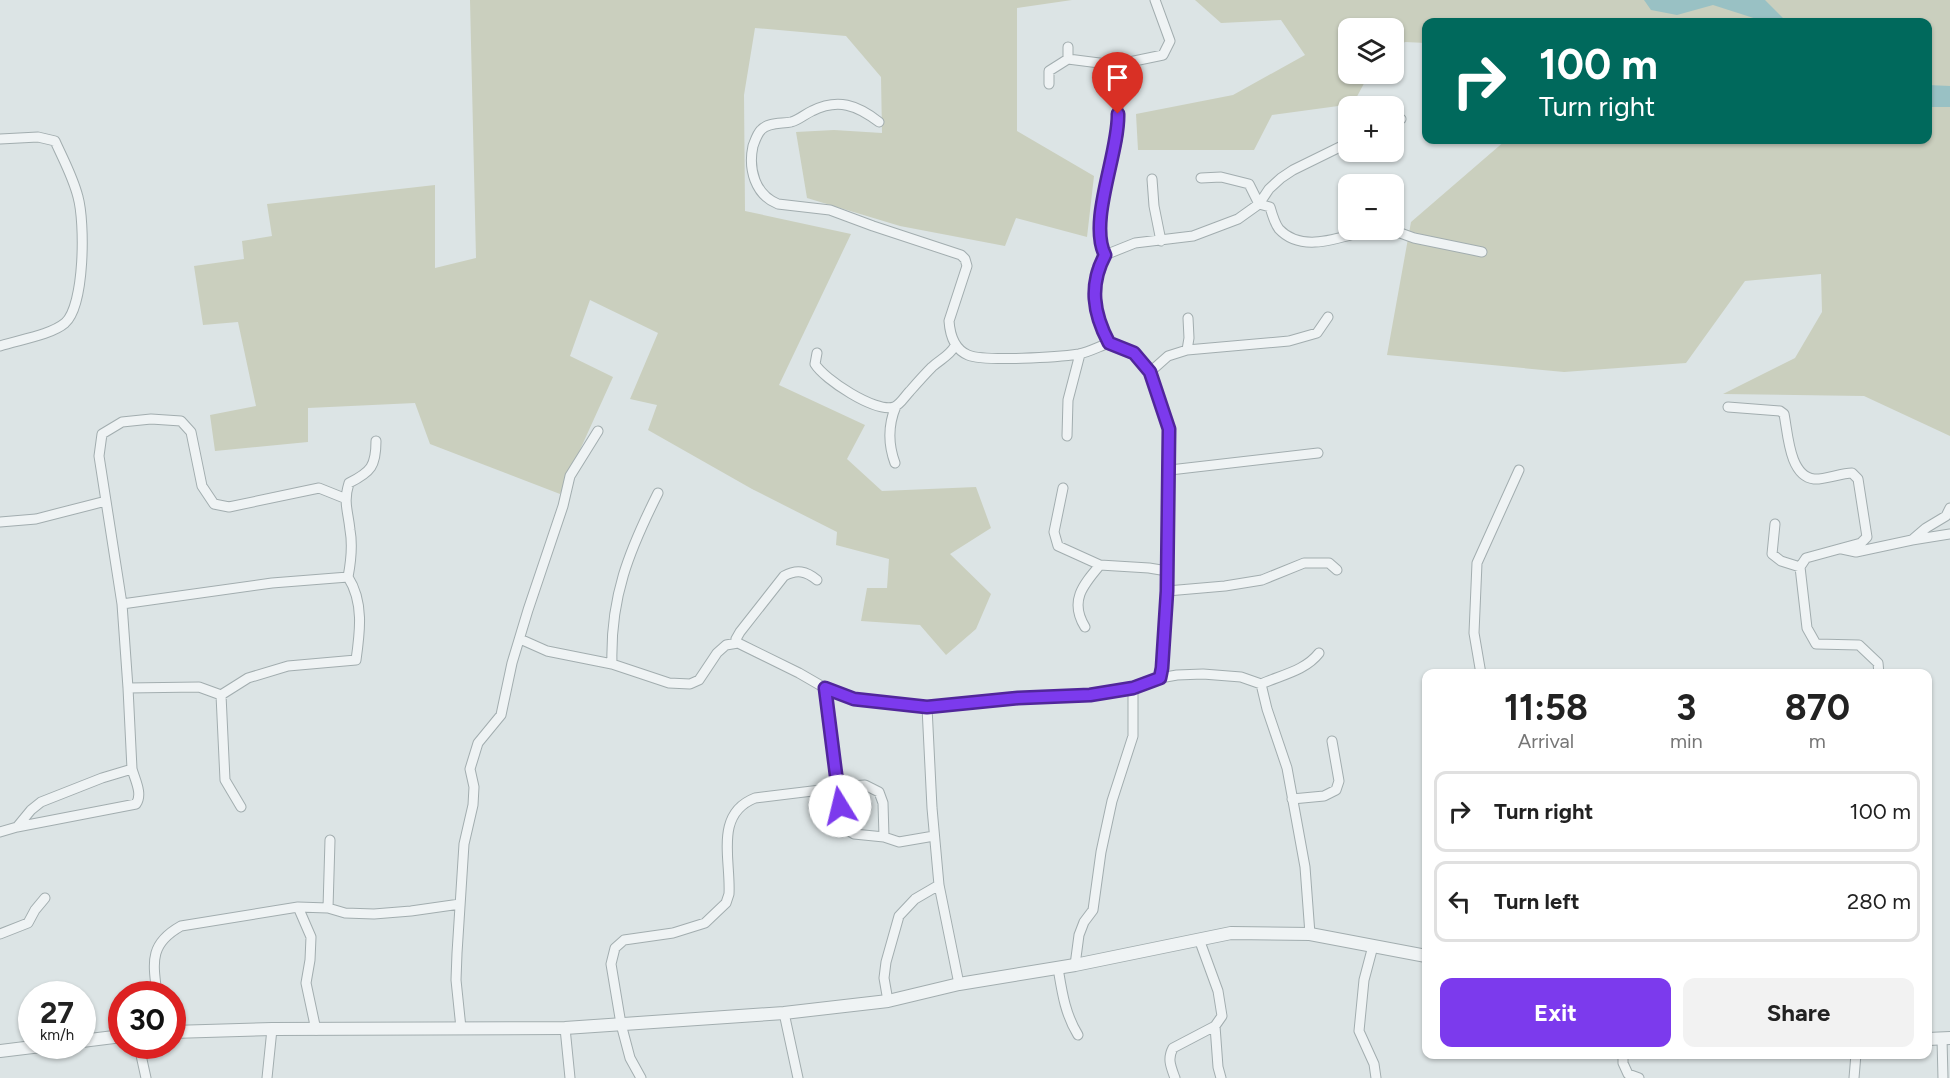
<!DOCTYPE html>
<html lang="en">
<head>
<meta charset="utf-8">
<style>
	:root { --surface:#fff; --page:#f2f2f2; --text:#222; --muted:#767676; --line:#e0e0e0; --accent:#7c3aed }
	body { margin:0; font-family:Figtree,sans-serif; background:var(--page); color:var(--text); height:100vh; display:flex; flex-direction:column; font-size:22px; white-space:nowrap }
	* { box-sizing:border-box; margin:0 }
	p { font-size:20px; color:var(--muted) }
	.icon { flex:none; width:33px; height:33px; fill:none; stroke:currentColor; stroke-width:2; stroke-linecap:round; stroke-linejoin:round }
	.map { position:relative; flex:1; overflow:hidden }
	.details { position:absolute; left:1422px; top:669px; width:510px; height:390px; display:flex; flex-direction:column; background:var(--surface); border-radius:12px; box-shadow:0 2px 4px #0004 }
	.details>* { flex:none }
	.banner { position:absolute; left:1422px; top:18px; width:510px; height:126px; border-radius:12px; box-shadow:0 2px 4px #0004; background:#00695c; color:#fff; overflow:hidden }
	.controls { position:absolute; left:1338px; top:18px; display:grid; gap:12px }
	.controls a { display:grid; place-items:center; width:66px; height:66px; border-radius:12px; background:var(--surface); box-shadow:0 2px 4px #0004; font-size:30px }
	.speed { position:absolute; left:18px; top:981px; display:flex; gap:12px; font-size:30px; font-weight:700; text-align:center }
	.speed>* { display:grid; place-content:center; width:78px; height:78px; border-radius:50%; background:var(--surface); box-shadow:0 2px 4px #0004; line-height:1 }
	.speed small { font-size:15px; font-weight:400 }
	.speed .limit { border:9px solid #d22; background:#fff; color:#111 }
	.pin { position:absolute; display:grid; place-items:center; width:51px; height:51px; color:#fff; margin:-62px -26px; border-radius:50% 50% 50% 0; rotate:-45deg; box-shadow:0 0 6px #0007 }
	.pin .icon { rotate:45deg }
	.me { position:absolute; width:66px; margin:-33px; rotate:351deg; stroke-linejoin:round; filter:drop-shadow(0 0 4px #0008) }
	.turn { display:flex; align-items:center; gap:21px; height:126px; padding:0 18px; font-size:27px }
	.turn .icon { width:78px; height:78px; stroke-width:2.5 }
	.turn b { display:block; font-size:42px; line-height:51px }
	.eta { display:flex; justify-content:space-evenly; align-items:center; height:102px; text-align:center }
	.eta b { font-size:36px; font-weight:700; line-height:42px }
	.primary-button { display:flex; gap:12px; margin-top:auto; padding:12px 18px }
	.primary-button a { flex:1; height:69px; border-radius:12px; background:var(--accent); color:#fff; font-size:24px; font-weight:700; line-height:69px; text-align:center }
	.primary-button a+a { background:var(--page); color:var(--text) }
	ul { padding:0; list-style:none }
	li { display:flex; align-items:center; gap:18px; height:81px; margin:0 12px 9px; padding:0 6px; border:3px solid var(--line); border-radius:12px }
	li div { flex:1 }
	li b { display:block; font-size:22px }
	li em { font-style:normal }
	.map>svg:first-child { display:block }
</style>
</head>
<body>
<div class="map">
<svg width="1950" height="1078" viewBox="0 0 1950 1078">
	<rect width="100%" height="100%" fill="#dce4e5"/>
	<path fill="#cacfbe" d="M470 0H1072L1017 8V131L1094 176 1087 237 1016 218 1005 246 900 226 807 198 796 132 834 130 882 133 881 77 846 36 755 28 744 95 745 211 851 234 779 385 865 425 847 459 882 491 976 487 991 528 950 554 991 594 976 629 946 655 920 625 861 621 867 588H887L889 559 836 545 837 532 752 489 648 430 657 405 630 399 658 333 590 300 570 356 613 377 560 494 430 444 415 403 308 408V442L215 451 210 415 256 406 238 322 203 325 194 266 244 259 242 241 272 236 267 204 435 185V268L476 258Z
		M1195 0H1950V436L1864 396 1723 394 1795 358 1822 312 1821 274 1745 281 1686 363 1564 372 1387 355 1411 222 1506 140H1928V22H1426V43L1405 42 1394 50V28H1348V74H1369L1353 104 1272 115 1254 150H1138L1136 114 1233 95 1305 55 1281 20 1221 23Z"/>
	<path fill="#99c1c4" d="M1644 0H1765L1787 22H1766L1713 5 1677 15 1651 10Z
		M1928 85 1950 86V107H1928Z"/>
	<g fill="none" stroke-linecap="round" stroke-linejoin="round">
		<g stroke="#a2adaf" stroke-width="11">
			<path id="minor" d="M1068 59V47
				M1049 84V71L1068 59 1115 65 1163 55 1170 41 1155 0
				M879 122C857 105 838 98 812 111 805 114 799 120 791 122 782 124 768 122 761 130 757 134 755 141 753 146 748 169 755 195 778 204L830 210 873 226 961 255 965 259 967 266 949 321C950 335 954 349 968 355 985 362 1059 357 1079 354 1089 352 1100 346 1109 343
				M1394 123 1401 119
				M0 139 38 137 55 141C63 159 73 177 78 197 85 222 85 305 65 323 51 335 18 340 0 346
				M1201 178 1221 177 1249 184 1259 204 1270 207C1272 214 1275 224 1279 229 1302 254 1341 237 1368 230
				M1152 179 1154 206 1161 241
				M1392 230 1414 238 1482 252
				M1105 255C1090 225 1113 167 1118 135 1120 113 1116 88 1115 65
				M1187 350 1289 341 1317 333 1328 317
				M817 353 815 364C824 379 875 413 894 407 900 405 905 396 910 391 917 383 924 375 932 367 941 359 949 356 955 346
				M1150 372 1168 356 1187 350 1189 338 1188 318
				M1728 407 1780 411 1784 414C1788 433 1789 476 1814 479 1824 480 1841 473 1852 473L1858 479 1867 537 1861 543 1806 558 1800 567 1807 628 1816 644 1859 645 1878 663 1879 674
				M1067 436 1068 400 1080 354
				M895 463C888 444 888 425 896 406
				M1170 470 1318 453
				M1063 488 1054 532 1058 546 1100 565 1149 568 1167 571
				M0 522 36 519 106 501
				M1775 524 1772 554 1781 561 1800 567
				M1912 540 1950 534
				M1842 549 1856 552 1912 540 1926 528 1946 516 1950 508
				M1167 591 1225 586 1262 580 1304 563H1329L1337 570
				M122 604 272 583 348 577C351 561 353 546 350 530 348 510 343 503 349 483 371 472 376 466 376 441
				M1085 627C1069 601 1083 585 1100 565
				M520 639 547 651 612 664 669 683 690 684 699 680 717 653 726 645 738 643 799 673 825 688 854 699 927 707 1018 698 1090 695 1133 688 1160 678 1177 675 1203 674 1241 677 1261 684C1281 675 1305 671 1319 653
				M738 643 736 639 740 632 784 576C797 569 806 571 817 580
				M612 664C610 597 629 551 658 493
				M1481 674 1474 633 1477 563 1519 470
				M1160 678 1162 667 1167 591 1169 429 1150 372 1134 353 1109 343 1097 318 1095 296 1096 271 1105 255 1135 243 1193 236 1238 219 1259 204 1269 189 1281 178 1293 170 1348 143
				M1261 684 1267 709 1287 768 1305 867 1310 934
				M825 688 837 788 844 821 849 831 854 834 884 837 899 842 934 836
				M221 695 248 678 288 666 356 660C360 632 364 602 348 577
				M927 707 932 808 939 885 959 984
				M837 787 865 785 879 792 883 803 884 837
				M1292 799 1324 796 1336 790 1339 781 1332 741
				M241 807 225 780 221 695 199 687 128 688 122 604 99 456 102 434 122 422 151 419 181 421 191 432 202 486 214 504 229 507 319 488 344 498
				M17 827 136 804C143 794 135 780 132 769
				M0 832 17 827 31 810 41 802 102 778 132 769 128 688
				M298 907 311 937 310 960 306 983 316 1030
				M328 908 330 840
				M0 934 28 923 35 910 45 898
				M1373 946 1364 980 1359 1031 1374 1064 1376 1078
				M1075 965 1079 935 1084 922 1093 910 1101 852 1112 801 1133 736V688
				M1058 968C1062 992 1065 1014 1078 1035
				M157 994C153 962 149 944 181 926L298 907 328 908 345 913 374 914 411 911 460 904
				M888 1001 884 978 886 962 899 916 915 899 939 885
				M784 1013 798 1078
				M1215 1026 1218 1067 1221 1078
				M461 1028 456 980 457 953 464 844 473 805 474 787 470 769 478 743 501 715 512 663 528 610 563 506 570 476 598 431
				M565 1028 570 1078
				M1942 1039 1943 1078
				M139 1046 146 1078
				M1623 1054V1063L1628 1074 1639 1078
				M267 1078 272 1029
				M641 1078 630 1058 621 1024 611 964 615 948 624 940 673 933 705 923 726 903 729 894C731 860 714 814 755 798L837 788
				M1175 1078C1171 1067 1167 1059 1173 1048L1215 1026 1222 1016 1218 991 1199 939
				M1854 1078 1856 1054"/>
		</g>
		<g stroke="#a2adaf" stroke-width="14">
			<path id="tertiary" d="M172 1032 272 1029 565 1028 784 1013 888 1001 959 984 1075 965 1231 933 1310 934 1426 956
				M1928 1039 1950 1038
				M82 1041 122 1036
				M0 1051 41 1046"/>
		</g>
		<use href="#minor" stroke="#eff3f4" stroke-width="9"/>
		<use href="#tertiary" stroke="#eff3f4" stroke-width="12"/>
	</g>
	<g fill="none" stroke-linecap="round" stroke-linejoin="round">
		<g stroke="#51269a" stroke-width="15">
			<path id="route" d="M840 806 825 688 854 699 927 707 1018 698 1090 695 1133 688 1160 678 1162 668 1167 591 1169 429 1150 372 1134 353 1109 343C1093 313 1089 285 1105 255 1088 221 1119 153 1118 114"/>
		</g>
		<use href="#route" stroke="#7c3aed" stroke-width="10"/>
	</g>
</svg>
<div class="controls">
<a><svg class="icon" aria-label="layers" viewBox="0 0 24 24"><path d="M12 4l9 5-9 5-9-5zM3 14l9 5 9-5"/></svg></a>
<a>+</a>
<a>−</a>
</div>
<div class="speed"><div>27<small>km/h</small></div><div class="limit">30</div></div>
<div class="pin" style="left:1118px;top:114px;background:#d93025"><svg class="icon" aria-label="arrive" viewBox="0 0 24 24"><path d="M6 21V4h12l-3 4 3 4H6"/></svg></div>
<svg class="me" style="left:840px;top:806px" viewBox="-20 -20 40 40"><circle r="19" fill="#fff"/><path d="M0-13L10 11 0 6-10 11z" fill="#7c3aed"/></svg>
<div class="banner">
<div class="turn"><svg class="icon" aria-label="right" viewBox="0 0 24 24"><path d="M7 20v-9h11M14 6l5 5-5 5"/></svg><div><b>100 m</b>Turn right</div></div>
</div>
<section class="details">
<div class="eta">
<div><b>11:58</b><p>Arrival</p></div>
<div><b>3</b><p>min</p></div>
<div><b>870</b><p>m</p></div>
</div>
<ul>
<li><svg class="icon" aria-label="right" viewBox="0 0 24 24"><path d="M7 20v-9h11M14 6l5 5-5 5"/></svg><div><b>Turn right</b></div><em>100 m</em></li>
<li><svg class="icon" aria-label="left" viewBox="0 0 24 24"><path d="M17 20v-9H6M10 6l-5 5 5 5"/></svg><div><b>Turn left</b></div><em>280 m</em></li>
</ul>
<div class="primary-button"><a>Exit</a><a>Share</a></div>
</section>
</div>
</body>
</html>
